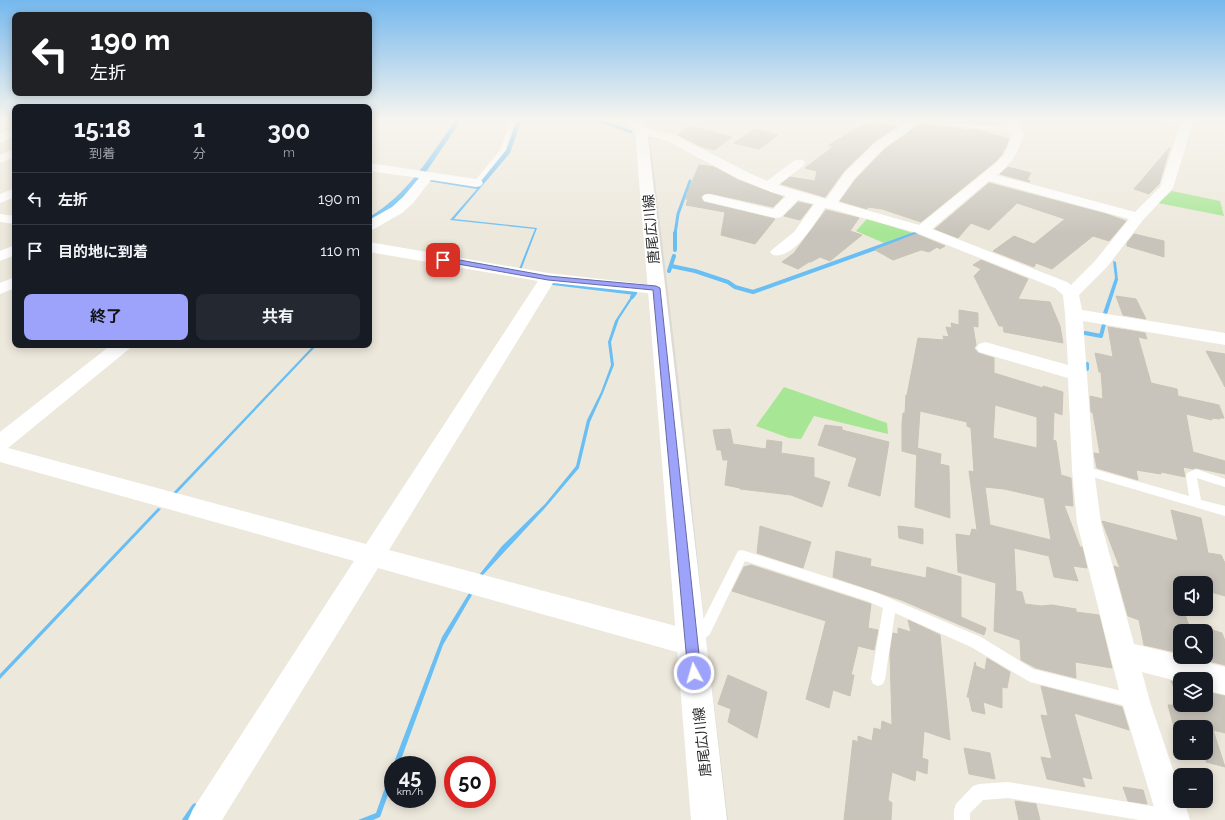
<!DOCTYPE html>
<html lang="ja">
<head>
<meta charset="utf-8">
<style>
	:root { --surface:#171b24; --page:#242831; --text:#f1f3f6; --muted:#9ea1a6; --line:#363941; --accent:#9da3fa }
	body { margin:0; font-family:Raleway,"Noto Sans JP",sans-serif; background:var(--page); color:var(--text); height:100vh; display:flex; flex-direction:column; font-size:15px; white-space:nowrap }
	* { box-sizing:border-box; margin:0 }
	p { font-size:13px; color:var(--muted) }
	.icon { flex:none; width:22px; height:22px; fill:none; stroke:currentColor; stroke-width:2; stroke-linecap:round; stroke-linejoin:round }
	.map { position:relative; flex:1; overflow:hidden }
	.details { position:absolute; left:12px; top:104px; width:360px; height:244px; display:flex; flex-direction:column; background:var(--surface); border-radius:8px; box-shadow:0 2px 10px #0003 }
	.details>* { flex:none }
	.top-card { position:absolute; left:12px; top:12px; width:360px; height:84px; border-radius:8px; box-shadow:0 2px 10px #0003; background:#202124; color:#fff; overflow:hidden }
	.buttons { position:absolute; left:1173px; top:576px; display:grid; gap:8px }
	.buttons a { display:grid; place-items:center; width:40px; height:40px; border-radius:8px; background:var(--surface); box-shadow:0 2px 10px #0003; font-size:20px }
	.speed { position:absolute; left:384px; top:756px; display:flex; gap:8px; font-size:20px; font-weight:700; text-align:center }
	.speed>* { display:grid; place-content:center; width:52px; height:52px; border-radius:50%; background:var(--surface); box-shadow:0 2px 10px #0003; line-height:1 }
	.speed small { font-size:10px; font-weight:400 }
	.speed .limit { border:6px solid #d22; background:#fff; color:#111 }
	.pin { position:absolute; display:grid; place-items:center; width:34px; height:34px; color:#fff; margin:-17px; border-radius:8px; box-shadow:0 2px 6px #0006 }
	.me { position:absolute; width:44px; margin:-22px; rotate:354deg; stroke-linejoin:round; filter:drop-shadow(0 0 3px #0008) }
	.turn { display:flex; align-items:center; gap:14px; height:84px; padding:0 12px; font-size:18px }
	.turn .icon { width:52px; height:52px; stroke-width:2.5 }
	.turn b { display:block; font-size:28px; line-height:34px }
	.eta { display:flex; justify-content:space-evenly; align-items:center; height:68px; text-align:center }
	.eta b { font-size:24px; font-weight:700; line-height:28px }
	.primary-button { display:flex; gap:8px; margin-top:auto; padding:8px 12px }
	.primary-button a { flex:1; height:46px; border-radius:8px; background:var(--accent); color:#111; font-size:16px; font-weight:700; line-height:46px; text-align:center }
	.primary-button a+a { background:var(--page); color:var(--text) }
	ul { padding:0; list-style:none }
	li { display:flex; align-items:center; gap:12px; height:52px; padding:0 12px; border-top:1px solid var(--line) }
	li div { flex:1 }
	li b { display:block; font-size:15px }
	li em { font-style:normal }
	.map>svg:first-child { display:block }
</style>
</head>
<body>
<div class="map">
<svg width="1225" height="820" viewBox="0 0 1225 820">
	<rect width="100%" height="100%" fill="#ede8dc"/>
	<path fill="#a7e695" d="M1172 191 1220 201 1224 216 1158 203Z
		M867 219 913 233 884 243 856 231Z
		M784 387 887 423 888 434 814 416 801 439 789 438 756 426Z"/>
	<path fill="#dddad3" d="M652 137 673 143 652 138 650 139 681 402 705 630 728 820H721L647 138Z"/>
	<path fill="#69bef4" d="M456 119H462L426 172 478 185 505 151 516 119H522L510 153 454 219 537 228 521 270 519 269 535 229 450 220 477 189 421 180 402 201 369 223V217C408 195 431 155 456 119Z
		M1113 261 1116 262 1118 280 1107 314 1103 313 1115 278Z
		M634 292 636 293 619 319 611 342 614 365 603 393 590 422 579 468 545 508 482 576 479 575 502 546 545 504 576 466 587 420 601 392 611 365 608 342 615 321Z
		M314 345H317L176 494 173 493Z
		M158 508 161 509 0 679V674Z
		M469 593 472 595 443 645 399 765H393L442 637Z
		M393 765V781L380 817 373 820H358L376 813Z"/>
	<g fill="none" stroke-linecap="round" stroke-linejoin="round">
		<path stroke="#69bef4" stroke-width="3" d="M588 119 609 124 631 132
			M675 234 678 214 690 181"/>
		<path stroke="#69bef4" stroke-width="4" d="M675 250V233
			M671 266 695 271 728 282 735 287 753 292 915 234
			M669 271 674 256
			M553 283 635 293 632 297
			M1085 333 1101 336 1104 324
			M1087 364V369"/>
		<path stroke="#69bef4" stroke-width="7" d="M186 820 195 807"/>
	</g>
	<path fill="#c8c4bb" stroke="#c9c4b5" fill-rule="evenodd" d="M879 123 896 127 875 141 844 171 825 197 781 184 790 177 815 181 817 171 805 168 833 147 829 145 864 124 875 126Z
		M920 124 956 128 969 131 971 129 977 130 1009 139 1005 149 1001 153H1003L996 161 921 222 882 209 868 207 867 209 840 201 856 179 885 149Z
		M689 126 732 137 714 150 700 146 678 135Z
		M754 129 778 135 759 149 734 143Z
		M1170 147 1159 184 1149 194 1134 189Z
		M699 165 714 167 738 180 783 197 773 207 709 193 704 194 701 197 704 202 775 219 755 244 721 235 725 212 686 205 688 199H685Z
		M1008 167 1031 173 1027 180 1030 181 1029 182 1000 174Z
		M989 183 1106 214 1126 221 1109 241 1093 236 1052 269 1036 263 1034 267 993 251 1014 236 1034 244 1065 219 1017 203 989 230 971 223 958 238 935 229Z
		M798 202 812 205 800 220 784 216Z
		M826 210 859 218 850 231 862 235 830 261 820 257 811 262H809L798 269 782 262 794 253Z
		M916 234 945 246 940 249 937 247 929 252 921 250 893 260 875 250Z
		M1134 234 1164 241V257L1127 246V243Z
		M981 260 1028 279 1018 299 1050 302 1060 326 1063 343 1004 332 1003 326H999L974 276 981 269 973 265Z
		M1116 296 1136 299 1146 319 1123 315Z
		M959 310 978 313V327L973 326 976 345 974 348 978 353 994 358V373L1043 388V386L1063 392 1062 415 1054 412 1053 440 1056 441 1061 475 1071 478 1073 506 1064 505 1080 547H1082L1087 568 1073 566 1078 581 1054 577 1049 556 1014 548 1016 591 1022 592 1025 604 1041 606 1052 605 1076 609V612L1099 615 1112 668 1075 662 1076 678 1036 668 1021 660 1020 640 994 631 996 583 958 572 956 534 970 536 972 529 977 530 969 471 974 472 971 428 967 426V422L920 411 917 455 902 451V424L903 413H905L906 395H907L918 338 944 340 943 336 949 337 946 327 952 328 951 323 959 325ZM995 405 1037 417V448L993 438ZM985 487 1004 489 1044 498 1051 540 990 525Z
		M1108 327 1145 333 1147 339 1138 337 1151 383 1177 389 1178 396 1219 405 1224 418H1220V419L1211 418 1212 420 1186 414 1193 452 1225 461V474L1196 468 1193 469 1183 467 1185 477 1161 472V474L1136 470 1138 480 1097 468 1094 453 1100 454 1093 413 1091 412 1090 396 1103 399 1101 372H1099L1095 353 1113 357Z
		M1206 351 1225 354V387Z
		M825 425 842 427V430L889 442 880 496 848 486 857 458 818 445Z
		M730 429 733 444 766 449 767 440 782 442 781 453 814 458V477L830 482 822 507 791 495 740 489V488L725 485 728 460H723L721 450H717L713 430Z
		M917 448 941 454 940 464 949 466 950 518 915 507Z
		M1171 510 1201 518 1208 553 1221 555 1225 563V596L1211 592 1208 583H1180V609H1183L1191 631H1180V653L1144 645 1139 620 1128 616 1114 566 1120 568 1102 521 1178 541Z
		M760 526 811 542 803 568 757 553Z
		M898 526 923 529V544L899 538Z
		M836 551 871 559 870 566 926 578 927 567 961 577V617L986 628 984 635 901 600 833 577Z
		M751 565 871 604 868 628 878 630 874 650 858 646 851 675H854L850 696 833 690 829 708 806 699 826 621 732 591 744 567Z
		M908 620 940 635 950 740 924 731 922 758 928 760 927 774 916 770 915 781 892 772 888 800 892 803 891 820H844L853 740 858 742V736L872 741 874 728 881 730 882 721 892 725 890 654 893 633 898 634V628L911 632Z
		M1206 628 1222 633 1225 641V665L1192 657H1206Z
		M987 658 1010 672 1007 688 1002 687V708L983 702 985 714 972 711 969 697H967L975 662 976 666 985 670Z
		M728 675 767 692 757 738 728 722 731 709 718 704Z
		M1171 681 1180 683V700H1179Z
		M1041 686 1122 707 1129 730 1074 713 1092 779 1082 777 1085 787 1047 779 1041 757 1052 759 1041 715 1048 716Z
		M1206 692 1225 696V733L1213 730 1225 767 1206 762V727H1174L1168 705H1206Z
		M964 748 990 753 995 779 969 774Z
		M1123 787 1143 790 1147 804 1128 801Z
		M1015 801 1036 804 1040 820H1019Z"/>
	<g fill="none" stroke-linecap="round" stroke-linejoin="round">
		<path fill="#fff" fill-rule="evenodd" d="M511 119H517L506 150 478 184H474V182L500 150Z
			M910 119 1014 128 1017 130 1014 132 912 122 910 121Z
			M1083 466 1189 496 1186 476 1187 473 1196 469 1225 479V487L1197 478 1201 500 1225 506V516L1079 473 1078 470 1079 467Z
			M742 550 875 592 981 637 1033 669 1134 694 1139 696 1141 701 1139 706 1134 708 1030 682 971 647 895 613 885 679 883 684 878 686 873 684 871 679 883 608 867 601 745 561 710 634 700 643 695 645 690 643 688 639 690 635 700 626 738 551Z
			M1008 782 1169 809 1175 811 1177 817 1176 820H1139L1008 798 983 800 970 813V820H954V810L956 804 973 786 979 784Z"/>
		<path fill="#fff" fill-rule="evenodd" d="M904 119H918L921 122 884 148 855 178 838 202 919 225 997 162 1005 153 1012 135 1007 129 1005 119H1017L1019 128 1024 135C1017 153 1013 163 997 175L1135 212 1160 187 1180 125 1160 121 1158 119H1194L1173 188 1143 220 1107 267 1079 295 1082 310 1225 333V345L1083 321 1094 470 1101 523 1134 644 1180 655V657H1186L1225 667V695L1206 690V679H1180V682L1142 672 1150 702 1180 790V801H1184L1190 820H1158L1122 702 1077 523 1072 470 1068 378 979 352 976 348 979 344 985 342 1068 365 1065 314 1063 295 1055 288 917 233 831 209 825 208C815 223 793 260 773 255L770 252 773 249 794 232 814 204 798 200 781 217 776 218 704 201 702 198 704 195 709 194 773 209 786 196 771 192 739 179 669 142 637 132 635 130 637 128 641 126 677 136 749 173 767 181 795 160H803L805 163 803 166 778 185 826 199 845 172 876 142 907 122ZM989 181 1129 219 1095 261 1071 285 1067 282 932 229Z
			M15 128V136L0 143V134Z
			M15 149V157L0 163V155Z
			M369 163 476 179 481 180 483 183 481 186 476 187 431 180 413 203 402 213 374 229 369 230V220L392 207 403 197 419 178 369 171Z
			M15 188V197L0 203V194Z
			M0 214 15 216V224L0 222Z
			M369 242 548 273 662 286 664 289 662 292 656 294 553 283 389 550 691 630 701 634 704 643 701 652 691 656 378 568 222 820H188L193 809 354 561 0 462V432L111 345H132L129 349 8 448 366 544 538 281 369 252Z
			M15 245V255L0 261V251Z
			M15 277V288L0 294V283Z"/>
		<path fill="#fff" fill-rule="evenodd" d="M625 119H638L647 130 727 820H691L635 131Z"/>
	</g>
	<linearGradient id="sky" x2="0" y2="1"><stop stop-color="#75b8ed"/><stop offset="0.51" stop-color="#f7f5ef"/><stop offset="1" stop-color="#f7f5ef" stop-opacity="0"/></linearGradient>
	<rect width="1225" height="234" fill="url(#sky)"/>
	<path fill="#9da3fa" stroke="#666aa2" d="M443 257 548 276 656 286 660 288 701 673 699 677 694 679 690 677 688 673 653 290 548 280 441 261V258Z"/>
	<g text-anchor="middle" stroke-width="3" stroke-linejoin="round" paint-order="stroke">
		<g font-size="14" fill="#2a2a2a" stroke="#fff">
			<text transform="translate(651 229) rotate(-95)" y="5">唐尾広川線</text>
			<text transform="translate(702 742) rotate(-96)" y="5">唐尾広川線</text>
		</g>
	</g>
</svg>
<div class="buttons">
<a><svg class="icon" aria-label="sound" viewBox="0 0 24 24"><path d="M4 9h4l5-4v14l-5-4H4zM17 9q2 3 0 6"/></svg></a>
<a><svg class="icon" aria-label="search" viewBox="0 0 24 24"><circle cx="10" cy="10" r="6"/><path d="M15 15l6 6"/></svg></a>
<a><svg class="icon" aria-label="layers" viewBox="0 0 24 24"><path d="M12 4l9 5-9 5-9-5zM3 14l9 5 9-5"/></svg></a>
<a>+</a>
<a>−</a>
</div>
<div class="speed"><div>45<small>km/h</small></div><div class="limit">50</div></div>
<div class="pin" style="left:443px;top:260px;background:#d93025"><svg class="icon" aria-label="arrive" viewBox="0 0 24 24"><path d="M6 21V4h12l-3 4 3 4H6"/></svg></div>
<svg class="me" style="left:694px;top:673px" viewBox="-20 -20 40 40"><circle r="17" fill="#9da3fa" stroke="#fff" stroke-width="3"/><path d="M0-11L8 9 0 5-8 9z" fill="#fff"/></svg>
<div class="top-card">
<div class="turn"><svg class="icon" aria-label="left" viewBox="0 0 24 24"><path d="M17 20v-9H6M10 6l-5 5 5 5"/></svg><div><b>190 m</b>左折</div></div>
</div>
<section class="details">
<div class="eta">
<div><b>15:18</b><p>到着</p></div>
<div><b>1</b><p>分</p></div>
<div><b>300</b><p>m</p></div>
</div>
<ul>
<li><svg class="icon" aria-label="left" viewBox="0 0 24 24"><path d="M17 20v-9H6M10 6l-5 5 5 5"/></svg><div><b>左折</b></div><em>190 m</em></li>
<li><svg class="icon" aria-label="arrive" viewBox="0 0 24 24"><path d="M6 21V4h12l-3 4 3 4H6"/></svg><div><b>目的地に到着</b></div><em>110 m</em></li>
</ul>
<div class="primary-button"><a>終了</a><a>共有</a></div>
</section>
</div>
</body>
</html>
